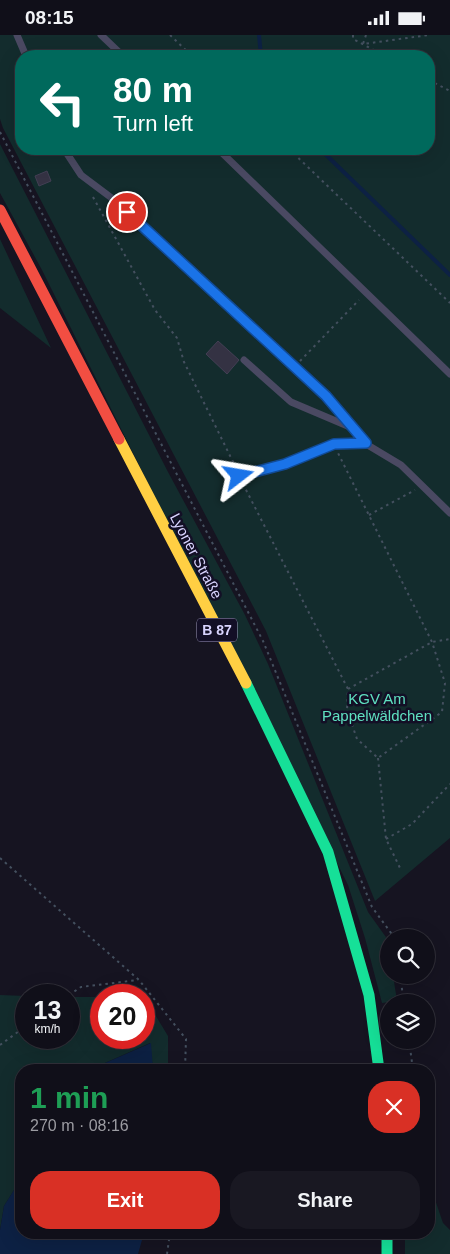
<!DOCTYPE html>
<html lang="en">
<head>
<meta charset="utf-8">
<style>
	:root { --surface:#100f19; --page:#191822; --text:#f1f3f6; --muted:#9c9ca2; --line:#302f38; --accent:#d93025 }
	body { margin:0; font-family:Helvetica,sans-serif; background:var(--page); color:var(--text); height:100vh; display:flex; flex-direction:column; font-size:19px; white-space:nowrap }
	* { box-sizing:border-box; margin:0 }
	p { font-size:16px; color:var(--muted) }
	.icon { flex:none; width:28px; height:28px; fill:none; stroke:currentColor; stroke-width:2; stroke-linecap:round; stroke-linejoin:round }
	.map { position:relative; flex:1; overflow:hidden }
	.sheet { position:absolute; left:15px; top:1029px; width:420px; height:175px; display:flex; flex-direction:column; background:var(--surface); border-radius:20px; box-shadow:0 5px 20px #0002,0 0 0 1px var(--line) }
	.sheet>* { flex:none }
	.guide { position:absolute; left:15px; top:15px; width:420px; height:105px; border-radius:20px; box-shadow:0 5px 20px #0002,0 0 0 1px var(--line); background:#00695c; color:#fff; overflow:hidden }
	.fabs { position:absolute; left:380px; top:894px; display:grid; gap:10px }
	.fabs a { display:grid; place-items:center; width:55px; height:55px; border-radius:50%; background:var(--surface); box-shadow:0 5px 20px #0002,0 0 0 1px var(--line); font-size:25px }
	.speed { position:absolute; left:15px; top:949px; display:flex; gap:10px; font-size:25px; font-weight:700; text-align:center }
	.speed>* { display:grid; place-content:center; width:65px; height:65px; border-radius:50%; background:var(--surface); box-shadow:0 5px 20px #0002,0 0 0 1px var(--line); line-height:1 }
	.speed small { font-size:12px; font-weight:400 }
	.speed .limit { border:8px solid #d22; background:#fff; color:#111 }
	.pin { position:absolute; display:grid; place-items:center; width:42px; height:42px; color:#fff; margin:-21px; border:2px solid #fff; border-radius:50%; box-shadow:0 1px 5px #0007 }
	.me { position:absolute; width:55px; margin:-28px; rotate:76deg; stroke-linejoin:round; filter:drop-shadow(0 0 4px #0008) }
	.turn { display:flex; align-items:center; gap:18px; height:105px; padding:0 15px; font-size:22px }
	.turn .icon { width:65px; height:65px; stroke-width:2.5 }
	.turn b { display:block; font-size:35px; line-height:42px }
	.round { display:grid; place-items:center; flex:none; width:52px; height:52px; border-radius:20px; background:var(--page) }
	.summary { display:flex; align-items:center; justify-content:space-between; height:85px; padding:0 15px }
	h1 { font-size:30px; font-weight:700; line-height:38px; color:#1e9e55 }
	.button { display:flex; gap:10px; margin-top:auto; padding:10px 15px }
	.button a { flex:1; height:58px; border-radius:20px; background:var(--accent); color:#fff; font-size:20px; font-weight:700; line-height:58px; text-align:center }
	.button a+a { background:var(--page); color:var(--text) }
	.status { display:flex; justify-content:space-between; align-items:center; height:35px; padding:0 25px; background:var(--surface); direction:ltr }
	.status svg { height:14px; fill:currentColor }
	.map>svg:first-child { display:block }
</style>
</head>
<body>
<div class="status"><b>08:15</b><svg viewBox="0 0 49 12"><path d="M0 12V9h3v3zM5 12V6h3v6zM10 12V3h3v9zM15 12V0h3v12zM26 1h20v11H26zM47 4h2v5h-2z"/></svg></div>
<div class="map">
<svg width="450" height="1219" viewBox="0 0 450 1219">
	<rect width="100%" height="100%" fill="#161421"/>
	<path fill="#132c2d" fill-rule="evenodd" d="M0 0H450V803L375 866 266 596 3 93 0 84ZM21 21H429V114H21Z
		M0 109 168 437 245 580 268 629 368 877 388 905 389 940H393L397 966 382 968 365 903 348 850 42 235 0 158Z
		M0 204 51 313 0 273Z
		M0 960 26 961V1002H69V962H101V1002H144L145 963 168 1001V1035H153L150 1008 96 1032 94 1035H21V1144L4 1171 0 1195Z
		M429 1147 443 1188 450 1195V1219H405V1198H429Z"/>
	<path fill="#0d2144" d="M151 1008 153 1035H94L96 1032Z
		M21 1144V1198H144L138 1219H0V1195L4 1171Z"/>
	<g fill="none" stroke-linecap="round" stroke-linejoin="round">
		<path stroke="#0d2144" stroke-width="4" d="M259 0 261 21
			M320 114 450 240"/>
	</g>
	<path fill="#343243" stroke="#433f54" d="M47 136 51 146 39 151 35 141Z
		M218 306 239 325 227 339 206 319Z"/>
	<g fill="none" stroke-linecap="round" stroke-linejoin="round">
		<path stroke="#44505f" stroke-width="2" stroke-dasharray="2.5 4" stroke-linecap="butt" d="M170 0 192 21
			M353 0V4L385 21
			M366 0 363 9 429 0
			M429 45 450 56
			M0 97 263 606 372 872 394 902
			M289 114 450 268
			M93 162 155 275 177 303 184 327 236 433
			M300 326 359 265
			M243 449 348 654 347 675 357 704 378 723 442 677 445 648 432 607 338 418
			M369 480 415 455
			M348 654 432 607 450 604
			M378 723 386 804 401 835
			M386 804 412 789 450 749
			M0 823 139 945 186 1004 185 1035
			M400 940 404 968
			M69 960 81 952 138 945
			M409 1005 413 1035
			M0 1010 26 991
			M167 1219 170 1198"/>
		<path stroke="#4a4962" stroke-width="7" d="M17 0 26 21
			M101 0 123 21
			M64 114 81 140 113 164 326 361 366 409 401 430 450 478
			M218 114 450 339
			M244 325 291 367 350 392
			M239 441 285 429 334 409H366"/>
		<path stroke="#16e098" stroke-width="11" d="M246 648 328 817 369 960 379 1035
			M387 1198V1219"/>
		<path stroke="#ffcf43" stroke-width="11" d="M119 404 246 648"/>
		<path stroke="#f24e42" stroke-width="11" d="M0 175 119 404"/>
	</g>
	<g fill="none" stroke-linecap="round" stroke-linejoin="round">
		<g stroke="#114b97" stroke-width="12">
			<path id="route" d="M127 177 326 361 366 408 334 409 285 429 239 441"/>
		</g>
		<use href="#route" stroke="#1a73e8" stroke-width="9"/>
	</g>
	<g text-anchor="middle" stroke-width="5" stroke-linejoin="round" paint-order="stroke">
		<rect fill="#130f26" stroke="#9e99be" stroke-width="1" x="197" y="583.5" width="40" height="23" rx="4"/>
		<g font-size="14" font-weight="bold" fill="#d9d4ff">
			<text x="217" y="600">B 87</text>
		</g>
		<g font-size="15" fill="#d9d4ff" stroke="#130f26">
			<text transform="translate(196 521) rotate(62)" y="5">Lyoner Straße</text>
		</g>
		<g font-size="15" fill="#5fe0c0" stroke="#130f26">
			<text x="377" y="669">KGV Am<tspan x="377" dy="17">Pappelwäldchen</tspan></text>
		</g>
	</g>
</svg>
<div class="fabs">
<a><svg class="icon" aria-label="search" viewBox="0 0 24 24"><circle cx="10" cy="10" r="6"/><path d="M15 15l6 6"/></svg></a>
<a><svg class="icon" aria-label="layers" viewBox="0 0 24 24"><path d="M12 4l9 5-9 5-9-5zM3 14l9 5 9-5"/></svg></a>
</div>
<div class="speed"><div>13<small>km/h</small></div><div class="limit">20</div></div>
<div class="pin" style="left:127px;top:177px;background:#d93025"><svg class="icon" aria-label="arrive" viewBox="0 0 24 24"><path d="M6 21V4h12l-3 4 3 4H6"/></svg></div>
<svg class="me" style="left:239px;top:441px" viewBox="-20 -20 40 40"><path d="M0-17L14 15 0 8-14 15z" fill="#1a73e8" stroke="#fff" stroke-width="4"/></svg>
<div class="guide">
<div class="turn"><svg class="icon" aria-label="left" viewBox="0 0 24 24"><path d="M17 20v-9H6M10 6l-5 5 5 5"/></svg><div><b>80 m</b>Turn left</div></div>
</div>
<section class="sheet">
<div class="summary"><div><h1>1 min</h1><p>270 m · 08:16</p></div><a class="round" style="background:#d93025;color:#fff"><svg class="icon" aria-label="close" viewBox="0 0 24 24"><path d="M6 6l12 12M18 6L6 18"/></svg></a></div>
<div class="button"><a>Exit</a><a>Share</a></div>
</section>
</div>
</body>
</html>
